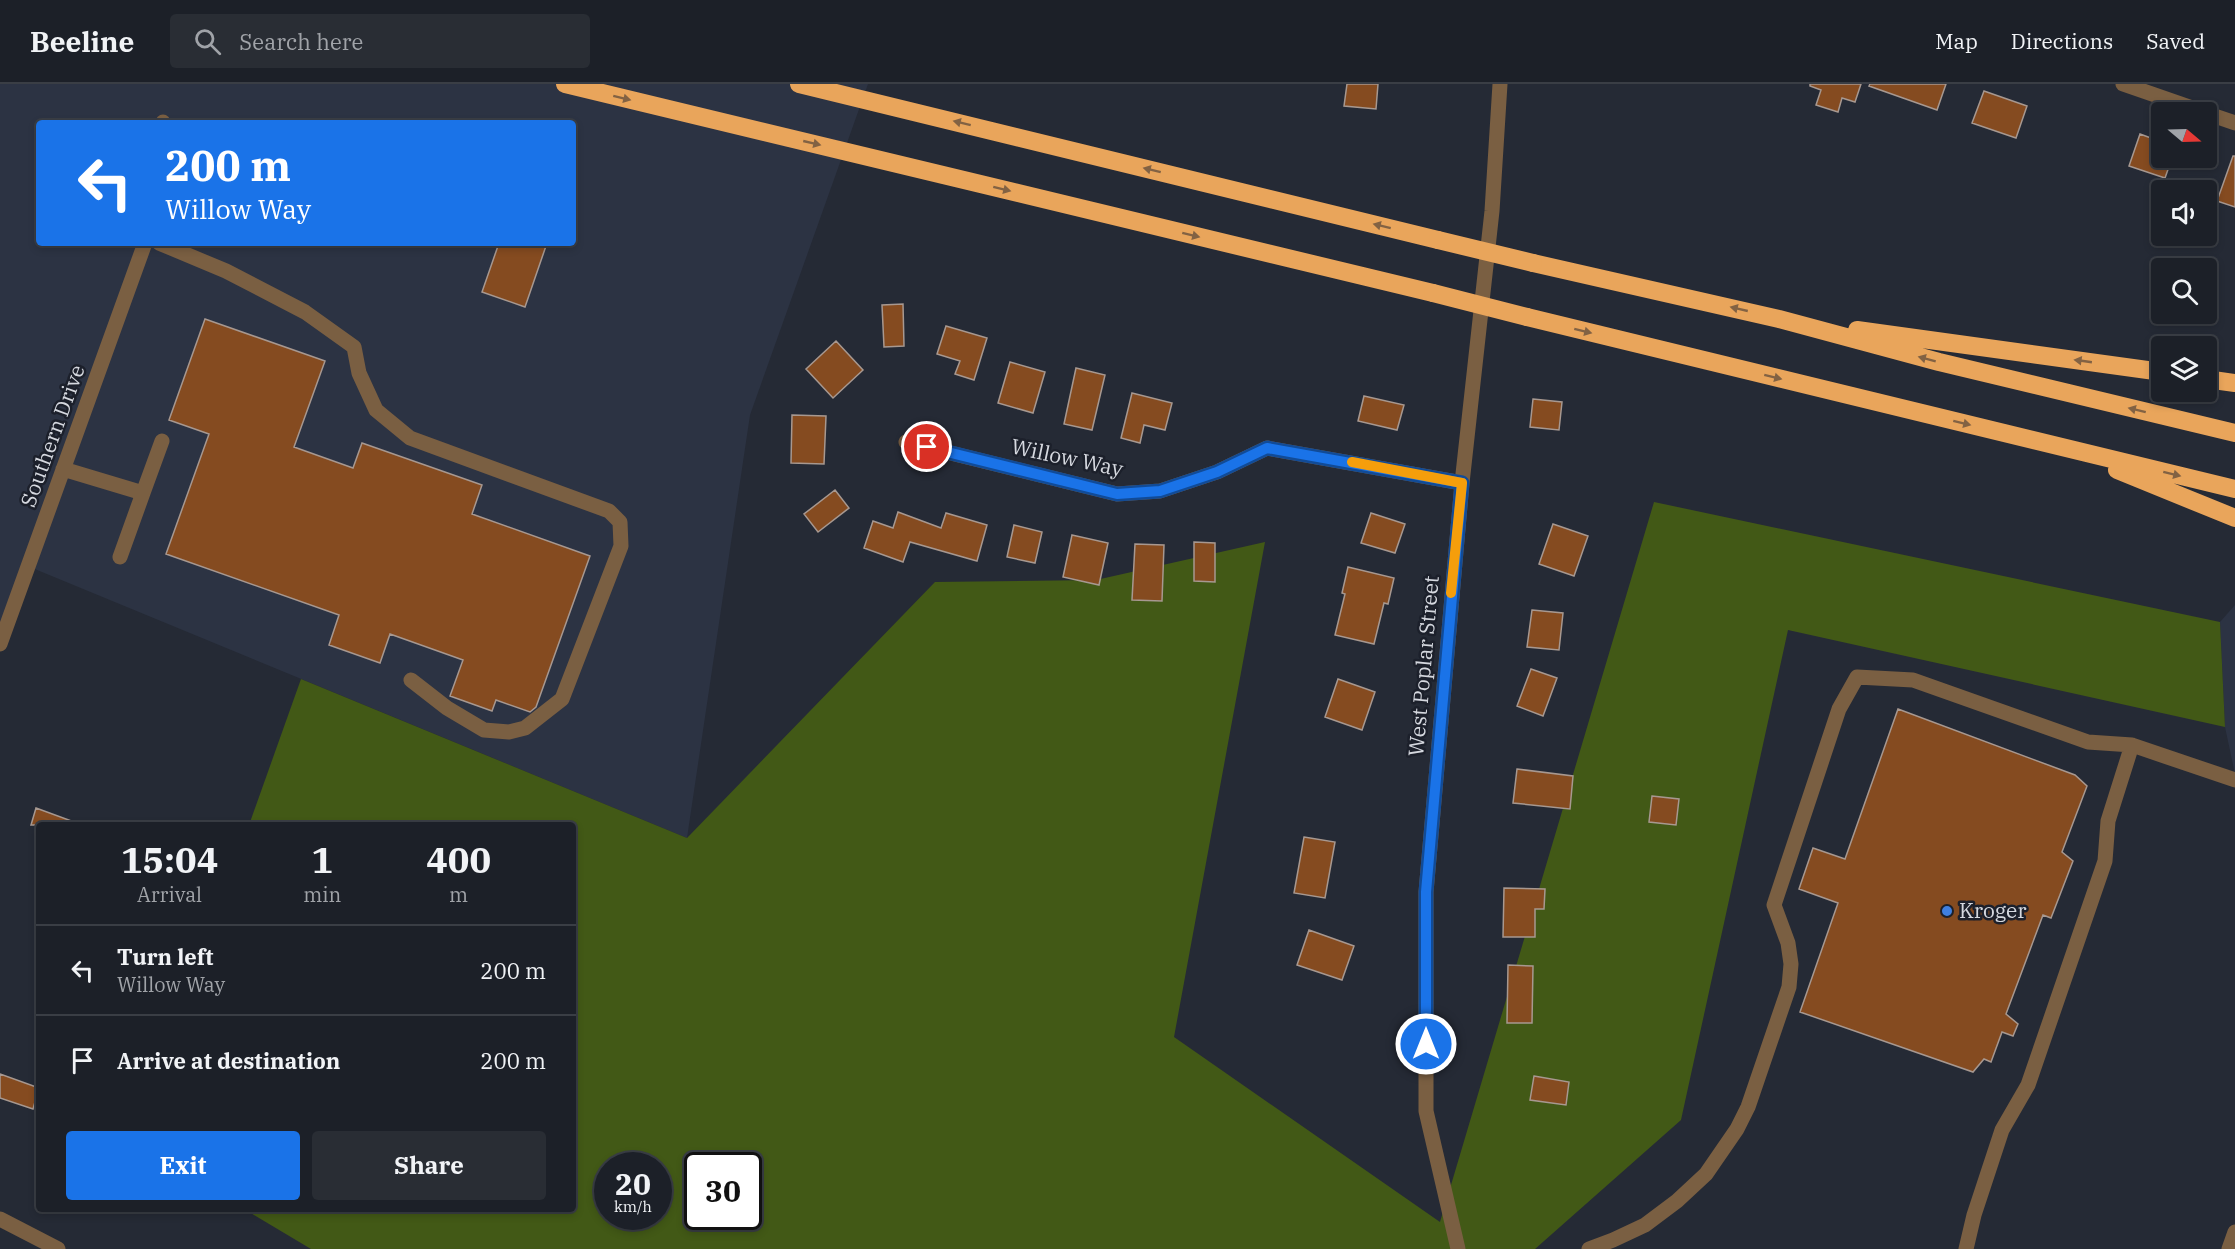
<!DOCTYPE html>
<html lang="en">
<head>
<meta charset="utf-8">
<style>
	:root { --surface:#1c2028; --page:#292d34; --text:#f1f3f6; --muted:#a0a3a8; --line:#3a3e45; --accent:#1a73e8 }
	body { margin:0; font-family:"IBM Plex Serif",serif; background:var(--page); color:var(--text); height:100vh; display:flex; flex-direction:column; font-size:22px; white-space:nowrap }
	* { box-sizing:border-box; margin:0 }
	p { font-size:20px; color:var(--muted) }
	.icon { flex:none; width:33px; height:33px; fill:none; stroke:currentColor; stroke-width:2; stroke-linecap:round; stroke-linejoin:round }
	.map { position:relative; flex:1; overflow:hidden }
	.panel { position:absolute; left:36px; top:738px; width:540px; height:390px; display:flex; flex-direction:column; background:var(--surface); border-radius:6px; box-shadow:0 3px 9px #0003,0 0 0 2px var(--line) }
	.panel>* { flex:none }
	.banner { position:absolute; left:36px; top:36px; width:540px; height:126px; border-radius:6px; box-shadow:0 3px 9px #0003,0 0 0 2px var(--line); background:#1a73e8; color:#fff; overflow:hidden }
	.needle { width:39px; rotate:109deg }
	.tools { position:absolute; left:2151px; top:18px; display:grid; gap:12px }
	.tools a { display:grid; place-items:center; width:66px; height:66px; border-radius:6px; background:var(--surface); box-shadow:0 3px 9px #0003,0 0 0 2px var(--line); font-size:30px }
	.speed { position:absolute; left:594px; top:1068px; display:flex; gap:12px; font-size:30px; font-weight:700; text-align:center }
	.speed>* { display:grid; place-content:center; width:78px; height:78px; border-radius:50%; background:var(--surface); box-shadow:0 3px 9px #0003,0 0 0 2px var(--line); line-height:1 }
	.speed small { font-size:15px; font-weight:400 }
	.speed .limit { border:3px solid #111; border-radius:9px; background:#fff; color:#111 }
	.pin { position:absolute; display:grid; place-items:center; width:51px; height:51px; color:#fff; margin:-26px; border:3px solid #fff; border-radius:50%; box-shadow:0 2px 6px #0007 }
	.me { position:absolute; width:66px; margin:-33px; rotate:0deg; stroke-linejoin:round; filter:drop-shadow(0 0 4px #0008) }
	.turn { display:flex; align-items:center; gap:21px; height:126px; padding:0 30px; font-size:27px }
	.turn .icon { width:78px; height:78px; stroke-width:2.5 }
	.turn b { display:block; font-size:42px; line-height:51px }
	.eta { display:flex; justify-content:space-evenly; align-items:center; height:102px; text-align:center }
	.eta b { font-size:36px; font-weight:700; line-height:42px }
	.cta { display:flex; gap:12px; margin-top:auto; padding:12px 30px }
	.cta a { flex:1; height:69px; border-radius:6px; background:var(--accent); color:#fff; font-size:24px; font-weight:700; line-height:69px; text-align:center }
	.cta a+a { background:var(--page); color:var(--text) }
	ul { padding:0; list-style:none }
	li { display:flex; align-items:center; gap:18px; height:90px; padding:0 30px; border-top:2px solid var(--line) }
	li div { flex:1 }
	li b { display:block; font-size:22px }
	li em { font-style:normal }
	header { display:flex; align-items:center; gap:36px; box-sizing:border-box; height:84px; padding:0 30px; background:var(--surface); border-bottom:2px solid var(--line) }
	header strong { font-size:28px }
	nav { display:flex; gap:33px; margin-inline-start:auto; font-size:21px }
	.search { width:420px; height:54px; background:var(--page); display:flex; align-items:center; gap:15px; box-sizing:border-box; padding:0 21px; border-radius:6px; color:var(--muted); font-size:22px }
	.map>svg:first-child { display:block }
</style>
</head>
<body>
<header>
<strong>Beeline</strong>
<div class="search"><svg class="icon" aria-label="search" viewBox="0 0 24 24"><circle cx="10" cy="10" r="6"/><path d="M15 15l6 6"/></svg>Search here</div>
<nav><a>Map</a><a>Directions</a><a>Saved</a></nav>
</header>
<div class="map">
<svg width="2235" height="1165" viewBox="0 0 2235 1165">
	<rect width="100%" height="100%" fill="#252a35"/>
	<path fill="#2c3343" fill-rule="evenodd" d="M0 0H868L750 331 687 754 25 481 0 553ZM39 39H573V159H39Z
		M2235 521V690L2225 643 2220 538Z"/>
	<path fill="#425916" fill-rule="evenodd" d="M1654 418 2220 538 2225 643 1788 546 1681 1036 1535 1165H311L244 1125H573V741H249L301 595 687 754 935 498 1096 496 1265 458 1174 953 1440 1138ZM608 1082H658V1132H608ZM698 1082H748V1132H698Z"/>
	<path fill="#854b20" stroke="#a79890" stroke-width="1.5" d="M1347 0H1378L1376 25 1344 22Z
		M1810 0H1861L1855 18 1842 14 1838 28 1816 21 1821 6 1810 2Z
		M1870 0H1946L1937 26 1869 2Z
		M1984 7 2027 22 2016 54 1972 39Z
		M2140 50 2162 58V74H2172L2165 94 2129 82Z
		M2233 72H2235V123L2217 117Z
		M499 159H547L525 223 482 208Z
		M903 220 904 262 884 263 882 221Z
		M205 235 325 277 294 363 353 384 362 359 482 401 472 430 590 472 536 623 530 628 496 616 492 627 450 612 463 576 390 550 380 579 329 561 339 531 166 470 209 350 169 336Z
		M946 242 987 254 974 296 955 290 960 277 937 270Z
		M836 257 863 286 833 314 806 285Z
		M1010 278 1045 288 1033 329 998 319Z
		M1076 284 1105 291 1092 346 1064 340Z
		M1132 309 1172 319 1165 346 1144 341 1140 359 1121 354Z
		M1364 312 1404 321 1397 346 1358 337Z
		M1533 315 1562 318 1559 346 1530 343Z
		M792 331 826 332 824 380 791 379Z
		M835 406 849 424 818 448 804 430Z
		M898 428 941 444 946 429 987 441 977 477 910 458 903 478 864 464 873 437 893 444Z
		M1371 429 1405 440 1395 469 1361 459Z
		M1553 440 1588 452 1574 492 1539 480Z
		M1014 441 1042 448 1035 479 1007 473Z
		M1072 451 1108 459 1099 501 1063 493Z
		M1194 458 1215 459V498L1194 497Z
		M1135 460 1164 461 1162 517 1132 516Z
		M1348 483 1394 494 1388 520 1384 519 1374 560 1335 551 1345 510 1342 509Z
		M1532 526 1563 529 1559 566 1527 563Z
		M1531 585 1557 594 1543 632 1517 622Z
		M1338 595 1375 608 1362 646 1325 633Z
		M1898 625 2075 691 2087 702 2062 768 2073 777 2051 834 2043 831 2006 930 2018 940 2013 952 2002 948 1991 978 1984 975 1973 988 1800 928 1838 819 1799 805 1813 764 1845 775Z
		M1517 685 1573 692 1570 725 1513 719Z
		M1652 712 1679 715 1676 741 1649 738Z
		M36 724 77 739V741H31Z
		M1304 753 1335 758 1325 814 1294 809Z
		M1504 804 1545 805 1544 825H1535V853H1503Z
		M1309 846 1354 862 1342 896 1297 881Z
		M1508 881 1533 882 1532 939H1507Z
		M0 990 39 1004 33 1025 0 1014Z
		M1534 992 1569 998 1566 1021 1530 1016Z"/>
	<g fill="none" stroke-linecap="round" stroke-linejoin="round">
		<path stroke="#7a5f42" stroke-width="15" d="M2123 0 2204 28
			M2206 29 2235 39
			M163 38V39
			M159 159 226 187 305 228 354 263 359 289 376 326 410 354 609 427 620 438 621 462 562 615 525 644 509 648 484 646 447 624 411 596
			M906 358 1117 410 1160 407 1217 388 1267 364 1462 399
			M63 385 143 409 120 473
			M143 409 162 357
			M0 560 145 159
			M0 1135 58 1165
			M1458 1165 1426 1027V808L1462 399 1492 127 1500 0
			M1589 1165 1613 1156 1645 1141 1677 1117 1706 1090 1737 1045 1748 1023 1789 903 1791 880 1788 859 1774 821 1839 625 1857 593 1913 596 2088 658 2132 661 2235 696
			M1966 1165 1974 1131 2002 1046 2028 1001 2105 777 2108 737 2132 661
			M2229 1165 2235 1148"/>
		<path stroke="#e9a55b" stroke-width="18" d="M565 0 1433 209
			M799 0 1438 156
			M1533 179 1779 235 1939 278 2235 349
			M1527 233 2235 405
			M1857 246 2162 288
			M2206 295 2235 299
			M2117 386 2235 434"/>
		<path stroke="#e9a55b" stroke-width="18" d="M1438 156 1533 179
			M1433 209 1527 233"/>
	</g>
	<defs><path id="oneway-solid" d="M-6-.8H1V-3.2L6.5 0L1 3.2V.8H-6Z" transform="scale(1.5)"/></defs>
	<g fill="#826243">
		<use href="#oneway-solid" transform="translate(622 14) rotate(14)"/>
		<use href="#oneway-solid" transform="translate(962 39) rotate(-166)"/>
		<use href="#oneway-solid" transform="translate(812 59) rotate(13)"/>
		<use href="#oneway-solid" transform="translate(1152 86) rotate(-166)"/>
		<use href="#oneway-solid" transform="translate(1002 105) rotate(14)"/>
		<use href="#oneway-solid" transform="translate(1382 142) rotate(-166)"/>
		<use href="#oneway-solid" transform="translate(1191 151) rotate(14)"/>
		<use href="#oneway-solid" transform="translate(1739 225) rotate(-167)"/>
		<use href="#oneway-solid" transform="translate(1583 247) rotate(14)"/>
		<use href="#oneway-solid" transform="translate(1927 275) rotate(-165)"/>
		<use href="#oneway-solid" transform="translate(2083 277) rotate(-172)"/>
		<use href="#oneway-solid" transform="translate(1773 293) rotate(14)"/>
		<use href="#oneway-solid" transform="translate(2137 326) rotate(-166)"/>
		<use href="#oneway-solid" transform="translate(1962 339) rotate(14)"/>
		<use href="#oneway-solid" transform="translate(2172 390) rotate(14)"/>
	</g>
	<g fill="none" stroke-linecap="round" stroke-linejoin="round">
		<g stroke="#114b97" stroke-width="15">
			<path id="route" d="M927 363 1117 410 1160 407 1217 388 1267 364 1462 399 1426 808V960"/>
		</g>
		<use href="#route" stroke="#1a73e8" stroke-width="10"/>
		<path stroke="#f59e0b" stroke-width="10" d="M1352 378 1462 399 1451 509"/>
	</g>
	<circle fill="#3f7fe0" stroke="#1c202b" stroke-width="2" cx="1947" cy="827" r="6"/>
	<g text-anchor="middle" stroke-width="5" stroke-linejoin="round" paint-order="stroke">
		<g font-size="21" fill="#d5d8df" stroke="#1c202b">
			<text transform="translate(53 352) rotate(-70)" y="7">Southern Drive</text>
			<text transform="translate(1067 374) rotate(12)" y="7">Willow Way</text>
			<text transform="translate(1424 582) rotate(-85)" y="7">West Poplar Street</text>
		</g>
		<g font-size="21" fill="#d5d8df" stroke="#1c202b" text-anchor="start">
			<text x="1959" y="834">Kroger</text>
		</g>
	</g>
</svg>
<div class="tools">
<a><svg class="needle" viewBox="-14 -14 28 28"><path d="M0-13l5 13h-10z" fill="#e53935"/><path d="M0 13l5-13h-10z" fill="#a0a3a8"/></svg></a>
<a><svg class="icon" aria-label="sound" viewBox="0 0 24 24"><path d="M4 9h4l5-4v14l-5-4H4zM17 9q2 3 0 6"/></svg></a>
<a><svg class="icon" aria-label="search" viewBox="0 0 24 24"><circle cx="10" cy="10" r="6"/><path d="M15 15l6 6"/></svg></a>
<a><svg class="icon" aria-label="layers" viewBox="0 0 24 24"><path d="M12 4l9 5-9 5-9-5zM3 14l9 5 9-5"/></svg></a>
</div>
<div class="speed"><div>20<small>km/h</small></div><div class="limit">30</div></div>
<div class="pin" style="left:927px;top:363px;background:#d93025"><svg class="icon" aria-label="arrive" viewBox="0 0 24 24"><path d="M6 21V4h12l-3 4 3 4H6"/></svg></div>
<svg class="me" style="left:1426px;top:960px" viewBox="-20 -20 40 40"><circle r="17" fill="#1a73e8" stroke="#fff" stroke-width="3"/><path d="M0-11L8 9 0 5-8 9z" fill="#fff"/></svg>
<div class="banner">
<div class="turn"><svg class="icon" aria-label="left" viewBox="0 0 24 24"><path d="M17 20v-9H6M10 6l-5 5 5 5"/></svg><div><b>200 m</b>Willow Way</div></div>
</div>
<section class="panel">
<div class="eta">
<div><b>15:04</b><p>Arrival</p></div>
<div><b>1</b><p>min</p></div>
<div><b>400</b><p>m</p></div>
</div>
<ul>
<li><svg class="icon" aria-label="left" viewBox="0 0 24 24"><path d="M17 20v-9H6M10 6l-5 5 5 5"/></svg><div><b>Turn left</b><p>Willow Way</p></div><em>200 m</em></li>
<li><svg class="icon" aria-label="arrive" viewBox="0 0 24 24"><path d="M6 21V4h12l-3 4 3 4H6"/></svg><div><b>Arrive at destination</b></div><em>200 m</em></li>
</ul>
<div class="cta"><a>Exit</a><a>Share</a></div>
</section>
</div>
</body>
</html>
